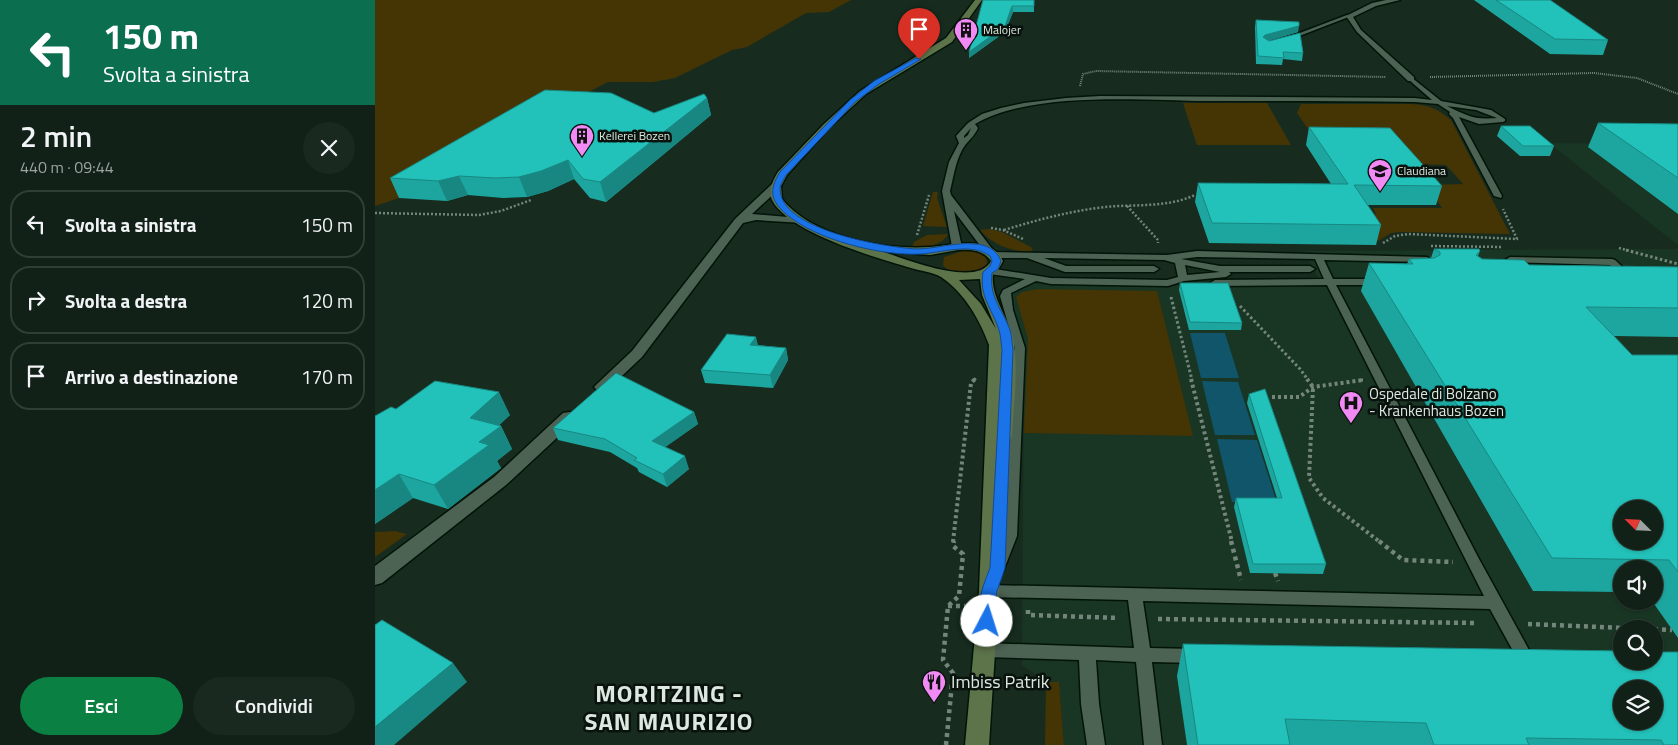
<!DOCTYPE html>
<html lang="it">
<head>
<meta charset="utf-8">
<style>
	:root { --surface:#112117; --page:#1a2920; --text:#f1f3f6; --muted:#9ca3a1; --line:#303e36; --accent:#0b8043 }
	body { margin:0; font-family:"Titillium Web",sans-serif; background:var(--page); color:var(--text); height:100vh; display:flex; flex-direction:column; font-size:19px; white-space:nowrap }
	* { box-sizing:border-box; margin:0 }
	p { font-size:16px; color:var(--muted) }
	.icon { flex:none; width:28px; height:28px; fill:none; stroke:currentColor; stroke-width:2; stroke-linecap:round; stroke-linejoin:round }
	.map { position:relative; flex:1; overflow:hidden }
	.side { display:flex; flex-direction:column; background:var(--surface); width:375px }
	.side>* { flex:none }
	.banner { background:#0b6e4f; color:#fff; overflow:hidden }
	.needle { width:32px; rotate:294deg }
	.fabs { position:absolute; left:1238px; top:500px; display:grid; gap:10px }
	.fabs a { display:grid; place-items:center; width:50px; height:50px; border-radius:50%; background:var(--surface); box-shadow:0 1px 4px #0004,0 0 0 1px var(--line); font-size:25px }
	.pin { position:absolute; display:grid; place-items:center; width:42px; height:42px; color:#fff; margin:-51px -21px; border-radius:50% 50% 50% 0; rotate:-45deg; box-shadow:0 0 5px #0007 }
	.pin .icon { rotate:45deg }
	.me { position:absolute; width:55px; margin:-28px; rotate:5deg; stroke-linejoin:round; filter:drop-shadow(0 0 4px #0008) }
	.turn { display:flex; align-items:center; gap:18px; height:105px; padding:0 20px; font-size:22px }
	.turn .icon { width:65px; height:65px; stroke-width:2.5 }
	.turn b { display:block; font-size:35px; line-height:42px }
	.round { display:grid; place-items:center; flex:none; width:52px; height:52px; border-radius:26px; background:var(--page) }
	.overview { display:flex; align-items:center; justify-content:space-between; height:85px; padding:0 20px }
	h1 { font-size:30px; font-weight:600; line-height:38px }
	.button { display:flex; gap:10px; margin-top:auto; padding:10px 20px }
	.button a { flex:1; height:58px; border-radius:30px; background:var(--accent); color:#fff; font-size:20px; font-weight:600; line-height:58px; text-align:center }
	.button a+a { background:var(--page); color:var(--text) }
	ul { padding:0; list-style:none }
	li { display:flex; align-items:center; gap:15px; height:68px; margin:0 10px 8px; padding:0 10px; border:2px solid var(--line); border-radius:20px }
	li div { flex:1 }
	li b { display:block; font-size:19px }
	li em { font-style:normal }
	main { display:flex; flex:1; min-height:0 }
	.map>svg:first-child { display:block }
</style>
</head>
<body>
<main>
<section class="side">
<div class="banner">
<div class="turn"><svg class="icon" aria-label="left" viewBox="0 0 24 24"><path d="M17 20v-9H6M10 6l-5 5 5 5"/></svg><div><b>150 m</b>Svolta a sinistra</div></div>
</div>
<div class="overview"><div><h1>2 min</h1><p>440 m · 09:44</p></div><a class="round"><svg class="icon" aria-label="close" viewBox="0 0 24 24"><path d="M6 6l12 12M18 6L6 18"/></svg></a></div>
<ul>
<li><svg class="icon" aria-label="left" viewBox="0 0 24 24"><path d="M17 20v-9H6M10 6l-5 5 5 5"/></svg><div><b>Svolta a sinistra</b></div><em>150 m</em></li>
<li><svg class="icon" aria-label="right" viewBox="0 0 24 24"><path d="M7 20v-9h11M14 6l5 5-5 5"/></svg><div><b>Svolta a destra</b></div><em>120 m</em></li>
<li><svg class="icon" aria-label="arrive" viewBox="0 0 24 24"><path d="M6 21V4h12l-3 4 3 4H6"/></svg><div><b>Arrivo a destinazione</b></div><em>170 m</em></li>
</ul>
<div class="button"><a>Esci</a><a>Condividi</a></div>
</section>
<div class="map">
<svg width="1303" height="745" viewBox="0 0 1303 745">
	<rect width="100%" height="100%" fill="#172c1f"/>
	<path fill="#193524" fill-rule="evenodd" d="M1174 143 1303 144V245Z
		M1303 249V745H689L684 682H671L647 665 649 340 637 311 636 291 646 285 657 284 947 285 929 251ZM1246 509H1279V541H1246ZM1246 569H1279V601H1246ZM1246 629H1279V661H1246ZM1246 689H1279V721H1246Z"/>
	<path fill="#453404" d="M0 0H476L454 12 431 13 372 47 357 50 300 78 278 82H233L190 104 24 198 0 206Z
		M808 103H892L916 145H822Z
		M926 104H1037C1054 105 1063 109 1076 120L1135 234 1024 232 1016 233 1003 241 987 215 1001 214 998 208H1067L1050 185 1088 184 1071 165 1032 164 942 142 922 113Z
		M558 192H563L562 198 572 227 548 226Z
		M614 229 627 232 656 247 658 250 655 252C635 251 618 245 605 230Z
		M573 234C566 247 550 247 537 247L539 242 552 235Z
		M588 251 603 252 611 257 612 264C601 275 578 277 568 265L569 257Z
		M663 289 782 291 818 436 649 433 653 339 641 297 647 292Z
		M20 531 32 534 0 557V532Z
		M671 682H684L689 745H670Z"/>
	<path fill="#10556a" d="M815 333H850L864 378H826Z
		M827 381 863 382 880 435H840Z
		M842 439 882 440 902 503 857 502Z"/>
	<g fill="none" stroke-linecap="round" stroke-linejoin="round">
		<g stroke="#021408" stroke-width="3">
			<path id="service" d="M972 15 976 16 914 40 909 39Z
				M1036 77 1066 101 1116 110 1130 119V121L1128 122 1104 124 1084 117 1127 196 1126 198 1119 196 1078 118 1074 114 1075 112 1063 104 1040 102C970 101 901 101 831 101 766 100 656 91 600 124L603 128C600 135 596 138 591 144 581 157 579 175 575 191L576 195 618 250 613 253 610 252 579 211 587 247 582 250 577 247 567 191 574 162 584 143 581 136 593 123 607 114 626 108 649 103 691 98 725 96 1040 98 1057 100 1034 80V78ZM1072 106 1101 110 1122 118C1098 120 1093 116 1072 106ZM596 128 593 135 589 138V136Z
				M822 251 1052 257 1054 259 1049 262 949 260 958 279H1003L1008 282 1003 285H961L1104 559 1154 650 1156 655 1154 660 1148 662 1135 660 1133 655 1137 649 1115 609 768 601 775 648 820 649 826 651 828 656 826 661 820 663 777 662 787 745H769L761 662 721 660 724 704 730 745H712L706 704 704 660 609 657 603 655 601 650 603 645 609 643 759 648 753 600 614 597 609 595 606 591 609 587 614 585 1109 596 952 285 840 286 835 283 840 280 949 279 940 259 822 257 806 259 845 266H935L940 269 935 272H854L856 274 851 277 809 281 793 286 676 284 661 281 636 293 638 310 650 348 642 536 628 572 623 574 618 572 616 568 628 536 640 348 625 296 628 290 650 279 614 274 609 271 614 268 676 278 792 280 803 277 800 263 789 260 669 258 691 266H779L784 269 779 272H690L652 258H619L614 255 619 252 792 255ZM810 265 845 272 812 275Z
				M1135 257 1237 259 1240 260 1256 275 1254 277H1248L1235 265 1132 262 1130 260Z"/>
		</g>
		<g stroke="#021408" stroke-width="3">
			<path id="minor" d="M1011 0H1025L1001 6 978 17 986 30 1039 77V81H1033L982 32 971 16 997 3Z
				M401 183 406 186 405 188 377 214 424 218 428 219 430 221 428 223 381 220 368 223 267 357 232 390H222L219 387 222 384 257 351 360 219 397 184Z
				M194 412 200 413 202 417 200 421 131 485 7 583 0 585V566L119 477 188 413Z"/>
		</g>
		<g stroke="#021408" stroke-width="3">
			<path id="secondary" d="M600 0H607L577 42 491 94 455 127 412 175 406 186 407 199C437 237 509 250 555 247 572 246 587 241 604 244 616 246 623 251 628 261L623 270 618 273C615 298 635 318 639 343 643 373 639 405 637 436L635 440 627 441 624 591 614 745H590L604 591 614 345C605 320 589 292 566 277 558 272 545 271 536 268 502 258 414 233 397 200 393 190 398 180 403 172L449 124 485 91 571 38ZM583 250C596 249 608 250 616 261 602 289 528 258 506 251L555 255ZM605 279 607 295 621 329 606 304 584 280Z"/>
		</g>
		<path stroke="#74867b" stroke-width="2" stroke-dasharray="1 1" stroke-linecap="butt" d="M1055 77 1219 73 1262 78 1303 94
			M705 86 708 74 721 71 1011 77"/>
		<path stroke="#74867b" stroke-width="2.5" stroke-dasharray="2 2" stroke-linecap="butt" d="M752 206 783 240V243
			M0 213 104 215 126 211 156 200
			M616 228 628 230 648 239
			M629 230C662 220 695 211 730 207 760 204 792 208 820 195
			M542 235 554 195
			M1008 243 1020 236 1033 234 1142 239 1128 209
			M1056 246 1127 247
			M1244 248 1255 251"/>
		<path stroke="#74867b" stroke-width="3" stroke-dasharray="2.5 2.5" stroke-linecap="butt" d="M1251 250 1303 264
			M796 297 817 380
			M865 306 925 369 933 380
			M599 380 601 378
			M986 380H988"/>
		<path stroke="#74867b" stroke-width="4" stroke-dasharray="3 3" stroke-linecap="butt" d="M816 379 857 542
			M932 379 938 387 934 478 948 498 1005 542
			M897 397H924L938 387 988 380
			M578 542 596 383 600 379"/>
		<path stroke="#74867b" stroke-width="4.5" stroke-dasharray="4 4" stroke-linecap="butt" d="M856 541 866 580
			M1004 541 1028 560 1078 562
			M900 573 903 581
			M573 606H590
			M653 610V615L744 618
			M783 619 1101 623
			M1153 624 1274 629
			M1279 629 1297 630
			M571 745 578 673 568 660 573 606 584 596 588 554 578 546 579 541"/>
		<use href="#service" fill="#4c6253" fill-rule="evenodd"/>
		<use href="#minor" fill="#4c6253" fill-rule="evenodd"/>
		<use href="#secondary" fill="#5d734a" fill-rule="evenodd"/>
	</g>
	<path fill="#1da69f" d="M608 0 659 6V12H638L630 32 594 58Z
		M1099 0H1175L1233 40 1228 55 1175 54Z
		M881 20 923 32 895 40 928 53 927 61 908 59 907 65 881 64 880 27Z
		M332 98 336 115 231 202 215 198 199 179 173 191 152 197 128 198 93 195 72 201 24 198 15 178 279 113Z
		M1223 123 1303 124V214L1213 147Z
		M1126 126 1179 146 1175 156H1145L1122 136Z
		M934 127 1067 186 1061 205H993L1006 225 1001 245 834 243 820 202 823 183 956 184 931 145Z
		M1059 249 1105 251 1103 256 1107 259 1154 265 1303 267V337L1239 336 1257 355H1303V638L1277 601H1279V569H1246V592L1158 591 986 291 994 263 1032 264 1034 259 1056 258Z
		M805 283 867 323 866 330H814L804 290Z
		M383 345 411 348 413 360 398 388 330 383 326 370Z
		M874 394 951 564 948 574 875 573 859 507 861 498H902L872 403Z
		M21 409 135 415 124 425 126 426 137 449 122 461 126 468 73 509 38 498 0 524Z
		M319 412 323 424 290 447 314 469 292 487 264 472 262 468 235 452 183 440 178 428Z
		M808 644 1246 651 1303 745H812L802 676Z"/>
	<path fill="#188782" d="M637 6 638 12 630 32 594 58V52Z
		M924 26 923 32 889 42 888 37 890 35Z
		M332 98 336 115 231 202 225 182Z
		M193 160 199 179 173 191 152 197 144 177Z
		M84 176 93 195 72 201 63 181Z
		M381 337 384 349 375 345Z
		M411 348 413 360 398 388 395 375Z
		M124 392 135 415 114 435 126 426 137 449 122 461 126 468 73 509 59 485 104 442 95 418Z
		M319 412 323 424 282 453 277 441Z
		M310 456 314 469 292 487 288 474Z
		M24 474 38 498 0 524V490Z
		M78 663 92 682 19 745H0V727Z"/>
	<path fill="#22c1b9" stroke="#188782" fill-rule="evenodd" d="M608 0H659V6H637L630 26 594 52Z
		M1121 0H1175L1233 40 1180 39Z
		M881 20 924 22V26L890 35 888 37 894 41 925 33 928 53 908 52 909 58 883 56Z
		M170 90 236 93 279 113 329 94 332 98 225 182 208 179 193 160 166 171 144 177 120 178 84 176 63 181 15 178Z
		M1223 123 1303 124V178Z
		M1126 126H1155L1179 146H1148Z
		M934 127 1015 128 1067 186 979 185 1006 225 837 223 823 183 973 184Z
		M1059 249H1104L1105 251 1101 255 1107 259 1149 260 1154 265 1303 267V308L1211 307 1257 355H1303V572L1294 560 1177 558 994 263 1038 264 1034 259 1059 258 1065 255V252ZM1246 509H1279V541H1246Z
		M805 283H853L867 323 815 322Z
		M352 334 381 337 375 345 411 348 395 375 326 370Z
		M241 373 319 412 277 441 310 456 288 474 259 460 262 458 230 439 178 428Z
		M60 381 124 392 95 418 126 426 104 442 114 445 59 485 24 474 0 490V416L16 407 21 409Z
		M890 389 951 564H878L861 498H907L874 394Z
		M7 620 78 663 0 727V625Z
		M808 644 1246 651V661H1279V652H1303V745H1289L1286 740 1151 738 1154 745H1059L1051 723 910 719 915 745H823ZM1246 689H1279V721H1246Z"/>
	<path fill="#1a73e8" stroke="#114b97" d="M541 58 546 59 504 84 480 102 411 175C409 179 405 184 405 189 405 230 509 247 541 249 560 249 580 242 599 244 611 244 622 250 626 261L623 269 617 273C614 297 627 309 635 330 637 337 637 344 638 350L630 568 622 591 619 621 617 626 612 628 606 626C598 611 609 583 615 568L627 350C626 344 626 336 624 330 617 308 604 297 608 272L615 266 617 261 615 256C596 242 566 253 545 254 506 256 441 240 411 214 395 200 394 190 405 172L475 100 499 81Z"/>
	<defs>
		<g id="building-pin" transform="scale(1.25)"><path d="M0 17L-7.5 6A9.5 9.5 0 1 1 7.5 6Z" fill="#f18af4" stroke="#09120c"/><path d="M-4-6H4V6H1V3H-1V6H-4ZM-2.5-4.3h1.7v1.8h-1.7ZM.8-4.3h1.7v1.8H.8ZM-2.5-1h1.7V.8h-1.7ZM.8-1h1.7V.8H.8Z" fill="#111"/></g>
		<g id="university-pin" transform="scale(1.25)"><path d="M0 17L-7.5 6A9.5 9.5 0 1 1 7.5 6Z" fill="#f18af4" stroke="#09120c"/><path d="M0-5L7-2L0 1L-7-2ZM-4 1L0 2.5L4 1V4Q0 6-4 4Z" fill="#111"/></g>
		<g id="hospital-pin" transform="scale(1.25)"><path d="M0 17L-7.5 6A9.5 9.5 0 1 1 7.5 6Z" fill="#f18af4" stroke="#09120c"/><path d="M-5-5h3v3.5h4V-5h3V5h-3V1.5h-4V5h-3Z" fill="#111"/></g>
		<g id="restaurant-pin" transform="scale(1.25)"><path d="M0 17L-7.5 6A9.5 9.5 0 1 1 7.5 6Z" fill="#f18af4" stroke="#09120c"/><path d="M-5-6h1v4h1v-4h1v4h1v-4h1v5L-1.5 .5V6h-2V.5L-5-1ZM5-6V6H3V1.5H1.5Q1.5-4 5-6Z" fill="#111"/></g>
	</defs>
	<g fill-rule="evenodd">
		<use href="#building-pin" x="591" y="30"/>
		<use href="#building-pin" x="207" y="136"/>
		<use href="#university-pin" x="1005" y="171"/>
		<use href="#hospital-pin" x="976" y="403"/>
		<use href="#restaurant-pin" x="559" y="682"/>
	</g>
	<g text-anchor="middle" stroke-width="5" stroke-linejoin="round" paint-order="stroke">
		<g font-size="12" fill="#dce9e0" stroke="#09120c" text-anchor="start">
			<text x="608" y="34">Malojer</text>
			<text x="224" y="140">Kellerei Bozen</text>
			<text x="1022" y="175">Claudiana</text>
		</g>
		<g font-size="15" fill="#dce9e0" stroke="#09120c" text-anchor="start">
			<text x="994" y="399">Ospedale di Bolzano<tspan x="994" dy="17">- Krankenhaus Bozen</tspan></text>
		</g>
		<g font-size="18" fill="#dce9e0" stroke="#09120c" text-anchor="start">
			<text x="576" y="688">Imbiss Patrik</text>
		</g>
		<g font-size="24" font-weight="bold" letter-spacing="1" fill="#dce9e0" stroke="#09120c">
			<text x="294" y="702">MORITZING -<tspan x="294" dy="28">SAN MAURIZIO</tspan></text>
		</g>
	</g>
</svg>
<div class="fabs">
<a><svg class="needle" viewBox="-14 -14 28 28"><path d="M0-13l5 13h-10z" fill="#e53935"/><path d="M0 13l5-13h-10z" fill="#9ca3a1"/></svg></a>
<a><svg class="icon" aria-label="sound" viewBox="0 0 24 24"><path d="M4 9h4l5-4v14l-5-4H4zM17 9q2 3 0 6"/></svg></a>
<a><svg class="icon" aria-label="search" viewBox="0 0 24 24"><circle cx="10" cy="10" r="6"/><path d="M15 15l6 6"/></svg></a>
<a><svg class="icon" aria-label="layers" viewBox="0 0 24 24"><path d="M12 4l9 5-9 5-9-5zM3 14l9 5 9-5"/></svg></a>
</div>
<div class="pin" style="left:544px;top:59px;background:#d93025"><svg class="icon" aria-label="arrive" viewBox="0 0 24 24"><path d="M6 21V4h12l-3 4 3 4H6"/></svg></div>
<svg class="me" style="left:612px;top:621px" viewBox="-20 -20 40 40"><circle r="19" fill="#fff"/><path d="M0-13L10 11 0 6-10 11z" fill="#1a73e8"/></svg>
</div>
</main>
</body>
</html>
